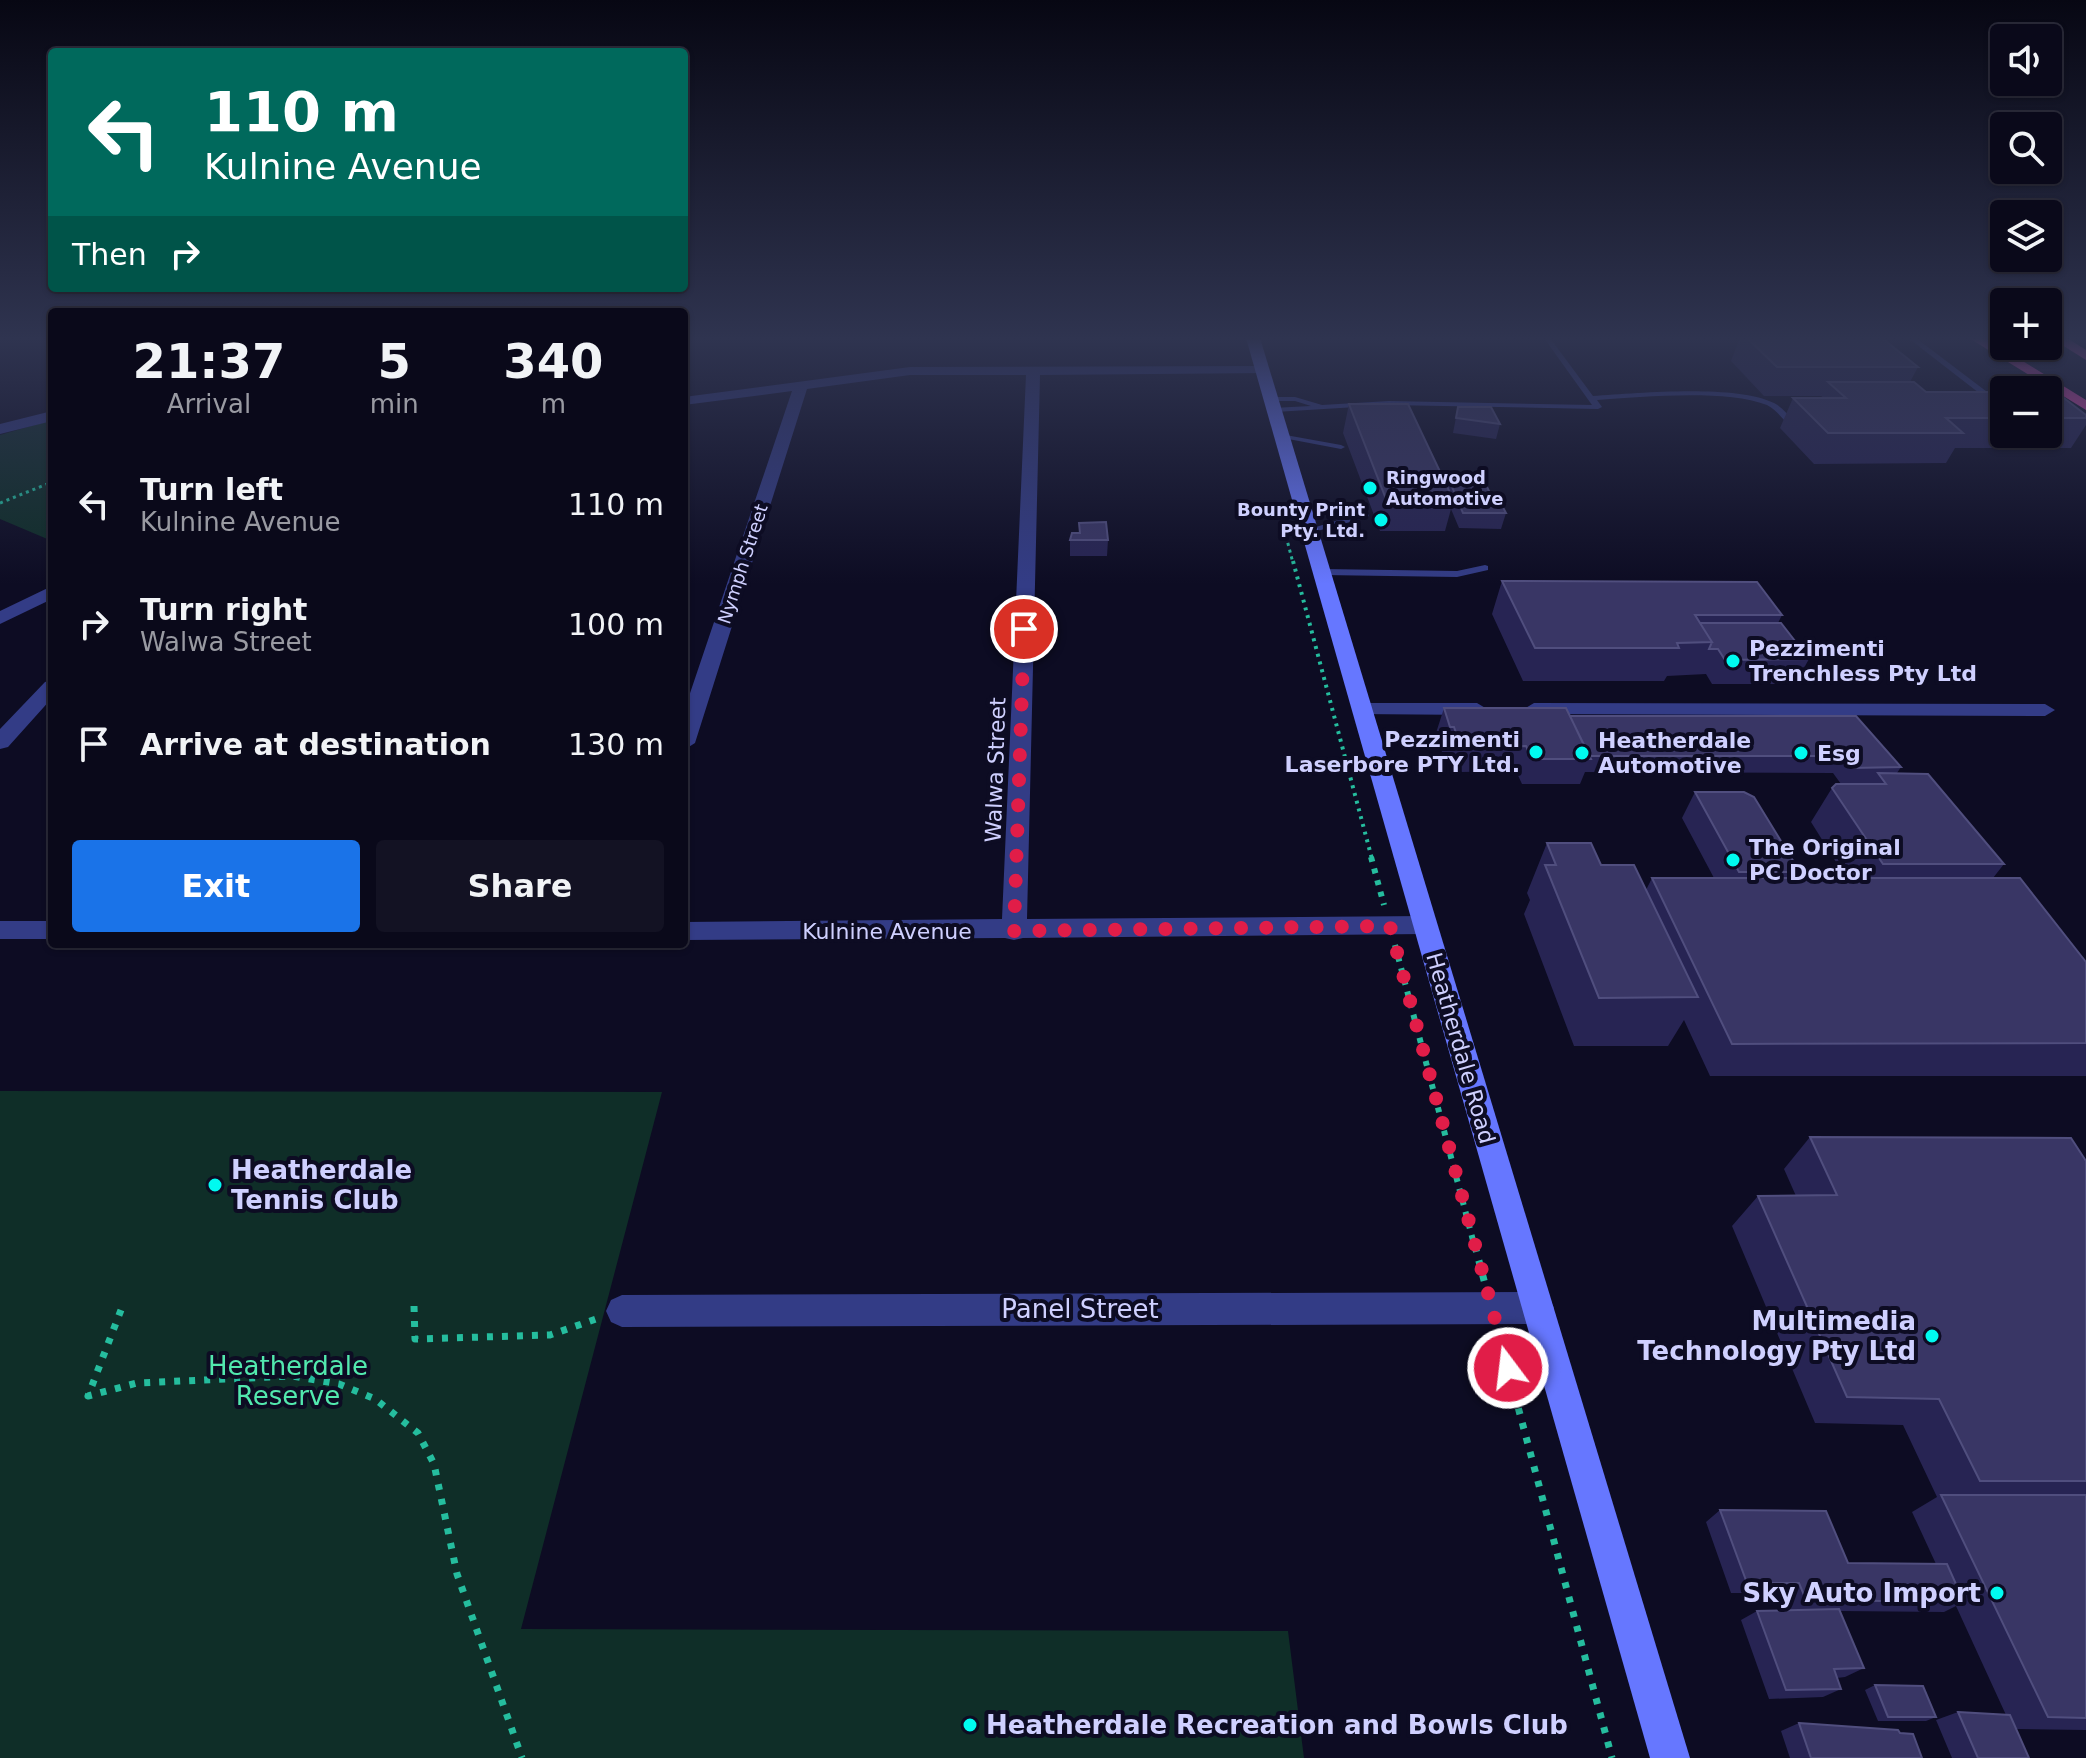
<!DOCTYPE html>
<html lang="en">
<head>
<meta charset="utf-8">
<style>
	:root { --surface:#0a091a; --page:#131223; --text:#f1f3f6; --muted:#999aa2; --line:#2a2a39; --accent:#1a73e8 }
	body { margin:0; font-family:"DejaVu Sans",sans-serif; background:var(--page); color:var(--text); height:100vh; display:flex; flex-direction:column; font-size:30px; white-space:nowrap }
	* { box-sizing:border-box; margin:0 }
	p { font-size:26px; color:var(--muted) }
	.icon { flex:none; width:44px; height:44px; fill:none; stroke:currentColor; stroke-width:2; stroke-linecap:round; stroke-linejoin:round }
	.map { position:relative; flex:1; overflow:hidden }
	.details { position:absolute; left:48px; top:308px; width:640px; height:640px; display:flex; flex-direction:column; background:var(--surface); border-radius:8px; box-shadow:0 2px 6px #0004,0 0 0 2px var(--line) }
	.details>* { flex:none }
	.guide { position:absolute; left:48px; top:48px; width:640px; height:244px; border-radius:8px; box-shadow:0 2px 6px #0004,0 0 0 2px var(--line); background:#00695c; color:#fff; overflow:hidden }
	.fabs { position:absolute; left:1990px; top:24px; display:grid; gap:16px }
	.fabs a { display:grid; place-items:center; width:72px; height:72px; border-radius:8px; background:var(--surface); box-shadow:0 2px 6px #0004,0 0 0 2px var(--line); font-size:40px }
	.pin { position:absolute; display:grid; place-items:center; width:68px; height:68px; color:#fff; margin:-34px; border:4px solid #fff; border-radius:50%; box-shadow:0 2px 8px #0007 }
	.me { position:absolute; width:88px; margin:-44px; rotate:345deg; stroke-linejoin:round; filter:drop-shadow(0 0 6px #0008) }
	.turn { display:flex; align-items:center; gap:28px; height:168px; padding:0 24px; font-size:36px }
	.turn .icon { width:104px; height:104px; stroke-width:2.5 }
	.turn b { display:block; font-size:56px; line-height:68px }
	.then { display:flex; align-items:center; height:76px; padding:0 24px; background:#0003; gap:16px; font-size:30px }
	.eta { display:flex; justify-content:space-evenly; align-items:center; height:136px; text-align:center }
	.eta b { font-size:48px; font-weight:700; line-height:56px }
	.action { display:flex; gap:16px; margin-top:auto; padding:16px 24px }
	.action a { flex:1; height:92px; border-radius:8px; background:var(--accent); color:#fff; font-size:32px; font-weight:700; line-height:92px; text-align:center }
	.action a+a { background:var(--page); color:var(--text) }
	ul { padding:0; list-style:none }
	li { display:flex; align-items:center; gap:24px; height:120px; padding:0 24px }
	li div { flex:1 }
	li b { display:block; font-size:30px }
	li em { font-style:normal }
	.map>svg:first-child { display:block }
</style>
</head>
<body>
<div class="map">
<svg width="2086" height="1758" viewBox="0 0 2086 1758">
	<rect width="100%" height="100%" fill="#0d0c23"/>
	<path fill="#0f2e28" d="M52 420V541L0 519V435Z
		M0 1091 662 1092 521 1629 1288 1631 1304 1758H0Z"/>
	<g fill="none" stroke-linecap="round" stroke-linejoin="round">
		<path stroke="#25bd9e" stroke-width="3" stroke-dasharray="3 4" stroke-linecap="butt" d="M0 338H5
			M0 503 52 482
			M1279 509 1293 563"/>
		<path stroke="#25bd9e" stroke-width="4" stroke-dasharray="3 5" stroke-linecap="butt" d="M1293 561 1372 859"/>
		<path stroke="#25bd9e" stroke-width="6" stroke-dasharray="5 7" stroke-linecap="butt" d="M1371 857 1384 905
			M1395 945 1475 1248"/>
		<path stroke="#25bd9e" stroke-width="7" stroke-dasharray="6 9" stroke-linecap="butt" d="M1475 1246 1485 1284
			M414 1306 415 1339 550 1335 599 1318
			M121 1310 88 1396 137 1383 293 1376 339 1384 375 1399 418 1433 434 1464 457 1574 522 1758
			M1499 1336 1612 1758"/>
		<path fill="#333c86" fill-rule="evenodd" d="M1544 338H1550L1593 396C1639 393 1735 384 1774 403 1782 407 1787 414 1793 420L1786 422C1780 416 1775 409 1767 405 1725 389 1642 397 1597 400L1602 407 1598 409 1389 405 1275 412 1271 410 1272 408 1311 406 1295 401H1272L1268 399 1272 397H1295L1322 405 1389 401 1592 405Z
			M1904 338H1916L1999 401 1992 403 1912 341Z
			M1280 434 1341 445 1345 447 1341 449 1283 438 1279 436Z
			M1365 512 1369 515 1368 517 1310 533 1306 530Z
			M1485 565 1488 566V570L1457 577 1323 575 1318 572 1323 569 1457 571Z"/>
		<path fill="#333c86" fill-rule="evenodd" d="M1263 366 1268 367V373L1040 375 1027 919 1425 916 1434 918 1437 925 1434 932 1425 934 1023 938 1014 940 1005 938 684 940V922L1002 919 1026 375H910L807 389 695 743 684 750V711L792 391 684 405V397L910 367Z
			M52 411V421L0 434V424Z
			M52 586V599L0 624V611Z
			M52 680V698L8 747 0 749V729L45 682Z
			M1363 703H1477L1487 709 1477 715 1356 714 1353 709Z
			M1534 703 2045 704 2055 710 2045 716 1527 714 1524 709Z
			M0 921H52V939H0Z
			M1538 1292 1549 1297 1554 1308 1549 1319 1538 1324 622 1327 611 1322 606 1311 611 1300 622 1295Z"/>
		<path fill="#67f" fill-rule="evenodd" d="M1246 338H1260L1690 1758H1650Z"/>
		<path fill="#ff4aba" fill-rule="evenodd" d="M1969 338H1985L2086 400V410Z
			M2051 338H2067L2086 350V360Z"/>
	</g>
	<path fill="#272453" d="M1740 338H1882L1918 367 1910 382 1926 392H2004V434H2048V392L2086 415V425L2071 448H1955L1946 463 1814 464 1780 428 1793 398H1821L1822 396H1764L1731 361Z
		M1349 404 1445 482 1447 475 1493 499 1506 513 1501 529 1459 528 1451 509 1445 531H1380L1343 433Z
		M1458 407 1500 424 1496 439 1453 433Z
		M1079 523 1108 540 1107 556H1070V540L1079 533Z
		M1502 581 1782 615 1778 623 1809 659 1795 684H1712L1706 674 1667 676 1664 681H1523L1492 614Z
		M1444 708 1570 716H1856L1901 767 1897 773 2004 864 1993 878 2086 962V1076H1710L1684 1020 1668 1046H1574L1524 914 1530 900 1527 893 1547 843 1601 865 1646 890 1652 878H1714L1682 818 1695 792 1800 872 1796 878H1846L1811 822 1832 788 1841 784 1833 773 1585 772 1580 784H1522L1516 771 1462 772 1451 767 1446 752H1442L1436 733Z
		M1810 1137 2086 1161V1730L2016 1729 2029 1758H1952L1936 1720 1958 1712 2006 1715 1956 1606 1944 1612 1840 1611 1864 1668 1845 1677 1837 1678 1841 1689 1823 1697 1769 1699 1741 1620 1757 1611 1789 1610 1783 1593H1731L1706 1522 1720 1510 1848 1563 1936 1564 1912 1512 1937 1497 1903 1425 1815 1423 1732 1226 1758 1196H1796L1784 1169Z
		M1875 1685 1936 1717 1926 1721H1878L1865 1690Z
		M1799 1723 1900 1733 1922 1758H1790L1781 1731Z"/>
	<path fill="#393665" stroke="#504e7e" stroke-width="2" d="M1747 338H1882L1918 367H1777Z
		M1828 382H1914L1926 392H2004V418H1946L1963 433H1828L1793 398H1846Z
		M2048 392H2056L2086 415V418H2048Z
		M1349 404H1408L1453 499H1386Z
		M1458 407H1491L1500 424 1456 418Z
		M1447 475H1481L1493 499 1499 500 1506 513H1463Z
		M1106 522 1108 540H1070L1072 533H1080L1079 523Z
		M1502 581 1757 582 1782 615H1695L1712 642 1677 643 1679 648H1535Z
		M1700 623H1781L1809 659 1725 660 1718 649H1709L1712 642Z
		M1444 708H1566L1591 759H1532L1526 746 1470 747 1459 742 1454 727H1450Z
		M1570 716H1856L1901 767 1852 768 1843 756H1589Z
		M1878 773 1928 774 2004 864H1883L1832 788 1836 784H1886Z
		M1695 792H1744L1754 797 1800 872H1739Z
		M1547 843H1591L1601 865H1634L1698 997 1599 998 1545 865H1556Z
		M1652 878H2020L2086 962V1043L1732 1044Z
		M1810 1137 2071 1138 2086 1161V1481H1980L1939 1399 1847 1397 1758 1196 1837 1195Z
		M1941 1495H2086V1718L2048 1717Z
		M1720 1510 1826 1511 1848 1563 1947 1564 1964 1602 1806 1600 1799 1583H1747Z
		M1839 1609 1864 1668 1834 1669 1841 1689 1786 1690 1757 1611Z
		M1875 1685 1923 1686 1936 1717H1888Z
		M1958 1712 2010 1715 2029 1758H1978Z
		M1799 1723 1898 1730 1900 1733 1913 1734 1922 1758H1811Z"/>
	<linearGradient id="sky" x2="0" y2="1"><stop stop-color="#070713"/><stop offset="0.58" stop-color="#2f3450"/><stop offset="1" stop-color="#2f3450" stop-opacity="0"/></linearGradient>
	<rect width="2086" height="584" fill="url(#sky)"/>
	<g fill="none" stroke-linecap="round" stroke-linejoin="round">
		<path stroke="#e11d48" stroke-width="14" stroke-dasharray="0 25.2" d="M1024 629 1014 931 1390 926 1508 1368"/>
	</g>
	<g fill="#00faf0" stroke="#0d0c23" stroke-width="3">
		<circle cx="1370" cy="488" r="8"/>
		<circle cx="1381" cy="520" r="8"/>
		<circle cx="1733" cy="661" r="8"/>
		<circle cx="1536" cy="752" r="8"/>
		<circle cx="1582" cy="753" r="8"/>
		<circle cx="1801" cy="753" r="8"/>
		<circle cx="1733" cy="860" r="8"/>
		<circle cx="215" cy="1185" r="8"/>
		<circle cx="1932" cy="1336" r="8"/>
		<circle cx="1997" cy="1593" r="8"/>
		<circle cx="970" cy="1725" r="8"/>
	</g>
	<g text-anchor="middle" stroke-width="8" stroke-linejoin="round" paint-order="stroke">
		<g font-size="18" font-weight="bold" fill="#cfd0ff" stroke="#0d0c23" text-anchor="start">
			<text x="1386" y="484">Ringwood<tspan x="1386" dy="21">Automotive</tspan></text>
			<text x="1365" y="516" text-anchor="end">Bounty Print<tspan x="1365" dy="21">Pty. Ltd.</tspan></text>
		</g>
		<g font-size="18" fill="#cfd0ff" stroke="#0d0c23">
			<text transform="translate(743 564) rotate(-72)" y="6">Nymph Street</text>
		</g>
		<g font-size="22" font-weight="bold" fill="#cfd0ff" stroke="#0d0c23" text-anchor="start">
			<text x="1749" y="656">Pezzimenti<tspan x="1749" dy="25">Trenchless Pty Ltd</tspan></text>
			<text x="1520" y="747" text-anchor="end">Pezzimenti<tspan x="1520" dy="25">Laserbore PTY Ltd.</tspan></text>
			<text x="1598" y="748">Heatherdale<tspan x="1598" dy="25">Automotive</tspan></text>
			<text x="1817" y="761">Esg</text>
			<text x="1749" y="855">The Original<tspan x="1749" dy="25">PC Doctor</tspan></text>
		</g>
		<g font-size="22" fill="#cfd0ff" stroke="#0d0c23">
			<text transform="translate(995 770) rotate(-88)" y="8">Walwa Street</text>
			<text x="887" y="939">Kulnine Avenue</text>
			<text transform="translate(1461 1048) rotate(74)" y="8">Heatherdale Road</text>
		</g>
		<g font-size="26" font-weight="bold" fill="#cfd0ff" stroke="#0d0c23" text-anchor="start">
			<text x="231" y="1179">Heatherdale<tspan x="231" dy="30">Tennis Club</tspan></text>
			<text x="1916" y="1330" text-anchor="end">Multimedia<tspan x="1916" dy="30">Technology Pty Ltd</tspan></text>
			<text x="1981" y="1602" text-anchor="end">Sky Auto Import</text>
			<text x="986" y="1734">Heatherdale Recreation and Bowls Club</text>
		</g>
		<g font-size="26" fill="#cfd0ff" stroke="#0d0c23">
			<text x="1080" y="1318">Panel Street</text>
		</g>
		<g font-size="26" fill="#52e8ae" stroke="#0d0c23">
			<text x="288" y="1375">Heatherdale<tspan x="288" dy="30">Reserve</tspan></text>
		</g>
	</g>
</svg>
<div class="fabs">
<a><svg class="icon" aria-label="sound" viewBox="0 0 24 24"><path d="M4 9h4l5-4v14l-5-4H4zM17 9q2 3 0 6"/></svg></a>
<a><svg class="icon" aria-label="search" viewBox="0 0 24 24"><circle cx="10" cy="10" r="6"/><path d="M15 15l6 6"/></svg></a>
<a><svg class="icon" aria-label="layers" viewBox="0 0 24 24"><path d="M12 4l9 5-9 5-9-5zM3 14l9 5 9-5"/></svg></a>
<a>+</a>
<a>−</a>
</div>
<div class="pin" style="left:1024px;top:629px;background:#d93025"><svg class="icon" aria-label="arrive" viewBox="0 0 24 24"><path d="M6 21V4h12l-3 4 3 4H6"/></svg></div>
<svg class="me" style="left:1508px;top:1368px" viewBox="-20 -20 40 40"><circle r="17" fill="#e11d48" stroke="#fff" stroke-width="3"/><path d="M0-11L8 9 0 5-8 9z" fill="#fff"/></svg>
<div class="guide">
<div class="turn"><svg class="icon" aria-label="left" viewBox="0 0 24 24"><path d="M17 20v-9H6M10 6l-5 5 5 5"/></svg><div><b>110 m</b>Kulnine Avenue</div></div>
<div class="then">Then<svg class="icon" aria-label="right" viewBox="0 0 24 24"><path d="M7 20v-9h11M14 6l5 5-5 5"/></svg></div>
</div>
<section class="details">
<div class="eta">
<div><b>21:37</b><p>Arrival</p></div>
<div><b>5</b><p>min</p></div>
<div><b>340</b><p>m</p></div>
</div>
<ul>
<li><svg class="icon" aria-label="left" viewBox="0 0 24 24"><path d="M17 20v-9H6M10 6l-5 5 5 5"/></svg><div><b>Turn left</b><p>Kulnine Avenue</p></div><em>110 m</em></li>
<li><svg class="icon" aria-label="right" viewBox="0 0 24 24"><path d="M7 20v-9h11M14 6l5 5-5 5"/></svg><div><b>Turn right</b><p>Walwa Street</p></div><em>100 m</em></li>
<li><svg class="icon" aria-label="arrive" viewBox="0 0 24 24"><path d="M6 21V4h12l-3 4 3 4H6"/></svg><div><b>Arrive at destination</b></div><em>130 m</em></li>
</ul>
<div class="action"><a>Exit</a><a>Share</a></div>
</section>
</div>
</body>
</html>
